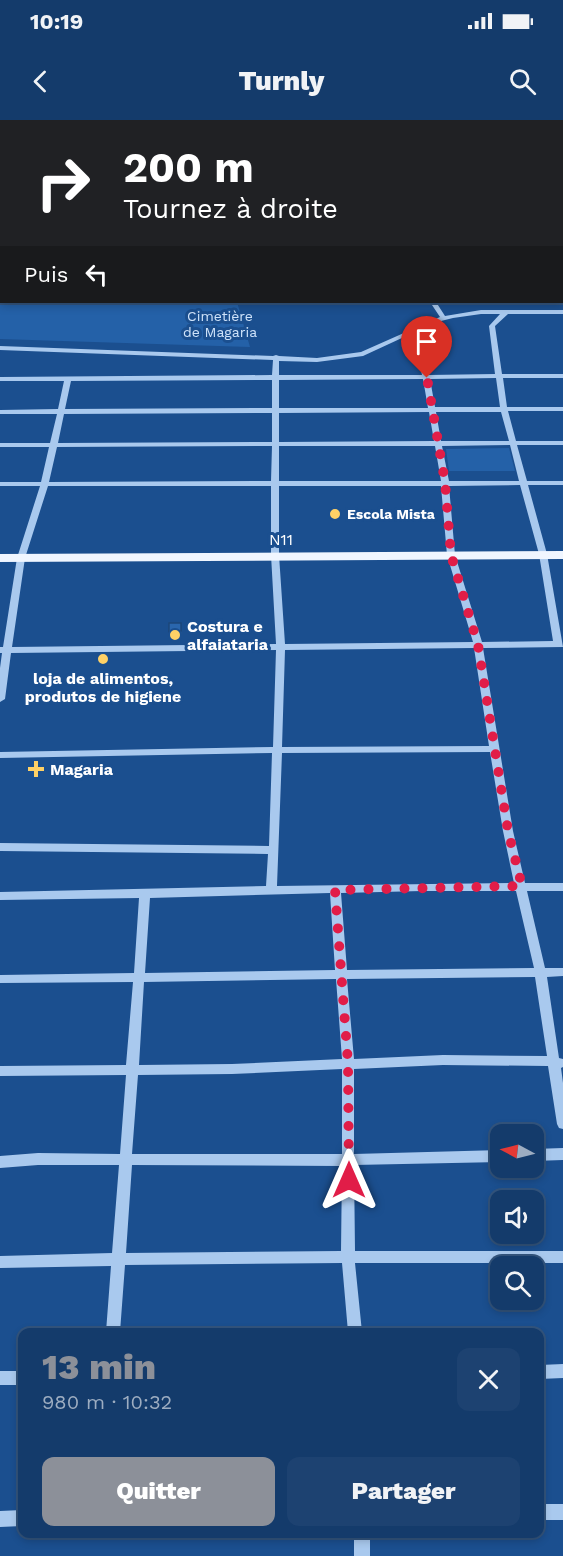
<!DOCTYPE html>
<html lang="fr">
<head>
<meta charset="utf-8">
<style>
	:root { --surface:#143b6b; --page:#1d4271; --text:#f1f3f6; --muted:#9dadc1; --line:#33557e; --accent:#8c9099 }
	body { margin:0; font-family:"Work Sans",sans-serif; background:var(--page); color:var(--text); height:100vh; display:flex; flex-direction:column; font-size:22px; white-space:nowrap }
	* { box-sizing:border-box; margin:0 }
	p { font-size:20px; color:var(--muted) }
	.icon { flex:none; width:33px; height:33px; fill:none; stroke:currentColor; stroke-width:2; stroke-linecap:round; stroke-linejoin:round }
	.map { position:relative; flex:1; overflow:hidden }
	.sheet { position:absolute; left:18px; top:1208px; width:526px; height:210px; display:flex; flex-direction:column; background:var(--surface); border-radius:12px; box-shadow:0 3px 9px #0003,0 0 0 2px var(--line) }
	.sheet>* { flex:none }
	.guide { position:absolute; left:0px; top:0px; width:564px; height:183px; box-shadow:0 3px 9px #0003,0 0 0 2px var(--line); background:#202124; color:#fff; overflow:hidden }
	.needle { width:39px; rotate:277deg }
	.buttons { position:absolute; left:490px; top:1004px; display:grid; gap:12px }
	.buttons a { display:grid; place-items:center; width:54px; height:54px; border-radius:12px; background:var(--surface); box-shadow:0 3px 9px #0003,0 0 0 2px var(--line); font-size:30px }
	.pin { position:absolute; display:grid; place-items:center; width:51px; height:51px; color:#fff; margin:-62px -26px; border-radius:50% 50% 50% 0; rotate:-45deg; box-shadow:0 0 6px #0007 }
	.pin .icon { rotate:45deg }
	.me { position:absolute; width:66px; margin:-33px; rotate:0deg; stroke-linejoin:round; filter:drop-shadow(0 0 4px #0008) }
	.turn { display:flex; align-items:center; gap:21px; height:126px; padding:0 24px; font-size:27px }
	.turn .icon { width:78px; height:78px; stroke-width:2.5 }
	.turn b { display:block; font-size:42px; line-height:51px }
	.then { display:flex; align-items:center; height:57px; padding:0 24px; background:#0003; gap:12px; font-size:22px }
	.round { display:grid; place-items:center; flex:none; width:63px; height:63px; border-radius:12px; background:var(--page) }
	.overview { display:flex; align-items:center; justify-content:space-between; height:102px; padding:0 24px }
	h1 { font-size:36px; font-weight:800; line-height:45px; color:var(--accent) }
	.primary-button { display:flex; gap:12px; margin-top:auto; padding:12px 24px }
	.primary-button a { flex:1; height:69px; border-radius:12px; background:var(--accent); color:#fff; font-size:24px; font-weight:800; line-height:69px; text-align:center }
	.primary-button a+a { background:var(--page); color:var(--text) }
	.status { display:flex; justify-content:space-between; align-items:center; height:42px; padding:0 30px; background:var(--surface); direction:ltr }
	.status svg { height:16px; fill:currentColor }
	header { display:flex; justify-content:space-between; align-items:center; height:78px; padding:0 24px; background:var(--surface); font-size:27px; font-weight:800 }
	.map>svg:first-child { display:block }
</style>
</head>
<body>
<div class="status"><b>10:19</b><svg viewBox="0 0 49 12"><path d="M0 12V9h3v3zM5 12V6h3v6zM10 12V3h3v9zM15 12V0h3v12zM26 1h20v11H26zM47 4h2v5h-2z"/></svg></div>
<header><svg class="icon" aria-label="back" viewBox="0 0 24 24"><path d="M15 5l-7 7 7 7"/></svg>Turnly<svg class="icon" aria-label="search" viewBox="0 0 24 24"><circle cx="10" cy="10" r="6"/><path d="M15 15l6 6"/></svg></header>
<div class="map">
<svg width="563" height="1436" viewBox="0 0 563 1436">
	<rect width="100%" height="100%" fill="#1b4f8f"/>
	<path fill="#2461a8" d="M0 113 2 182H237L250 227 0 219Z
		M509 328 515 351H449L446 329Z"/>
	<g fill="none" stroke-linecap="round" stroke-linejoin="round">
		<path fill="#a9c9ee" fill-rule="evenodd" d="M501 0H507L501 2Z
			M430 182H436L445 196 481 190H563V194H508L495 206 502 254H563V258H503L507 287H563V291H508L516 321H563V325H517L527 361H563V365H528L547 434 563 527 483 528 513 711 525 763H563V771H527L545 848H563V856L547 857 559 938 563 939V947L561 948 563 963V1009L559 1008 557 1004 548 946 443 945 354 949V1034L501 1030V1042L354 1045 355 1131H563V1143H355L362 1212H348L342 1143 125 1145 120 1212H106L111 1146 0 1148V1136L112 1133 119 1045H38L0 1048V1036L38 1033 120 1034 126 955 0 956V946L126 945 133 862 0 863V855L134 853 139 778 0 780V772L266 766 268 734 0 731V723L269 726 272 633 0 638V632L273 627 276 530 11 533 5 579 0 582V548L2 533H0V527H3L17 438 40 366H0V362H41L49 327H0V323H50L57 294H0V290L58 289 64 261H0V257L272 255 273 240 0 230V226L273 236 276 235 279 236 317 238 361 232 440 197ZM481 194H500L489 206 495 254 429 255V250L437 202 453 198ZM430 205 421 250 422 255H279V241L317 242 363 236ZM496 258 500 287H435L430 259ZM423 259 428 288H279V260ZM272 260V288L65 289 71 261ZM429 292 434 321 279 322V293ZM436 292H501L509 321H441ZM272 293V322L58 323 64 294ZM510 325 519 361H449L442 326ZM272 326 271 361 49 362 57 327ZM279 326H435L441 361H279ZM520 365 539 434 553 521 482 522 455 435 449 366ZM48 366H271V435L276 524 12 527 25 438ZM279 366H441L447 435 473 522 285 524 279 435ZM474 528 489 626 282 627 285 530ZM490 632 503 711 514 763 277 766 282 633ZM422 771H516L534 848 347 850 341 773ZM330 773 335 850 145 853 150 778ZM535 857 547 936 443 935 354 939 347 859ZM336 859 342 939 232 944 139 945 144 862ZM342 949V1034H132L138 955 232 954ZM132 1045 342 1046 341 1131 126 1133Z
			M563 1028V1040L534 1041V1029Z
			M563 1244V1258L540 1259V1245Z
			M0 1251H22V1265H0Z
			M540 1384H563V1400H540Z
			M22 1390V1406L0 1407V1391Z
			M354 1413H370V1436H354Z"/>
		<path fill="#f0f6ff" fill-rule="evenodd" d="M563 431V439L0 442V434Z"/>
	</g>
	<path fill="#245895" d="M182 511 181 519H169V512Z"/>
	<path fill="#2a66ad" stroke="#1d4779" stroke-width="1.5" d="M169 503H181V511L169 512Z"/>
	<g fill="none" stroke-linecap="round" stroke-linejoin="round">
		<path stroke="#e11d48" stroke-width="10" stroke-dasharray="0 18" d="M349 1060 348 943 335 770 522 766 508 711 478 525 451 435 445 362 427 258"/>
	</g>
	<g fill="#ffd166" stroke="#1b4f8f" stroke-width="2">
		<circle cx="335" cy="394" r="6"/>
		<circle cx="175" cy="515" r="6"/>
		<circle cx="103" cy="539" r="6"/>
		<path d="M33 640h6v6h6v6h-6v6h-6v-6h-6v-6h6z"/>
	</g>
	<g text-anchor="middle" stroke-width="6" stroke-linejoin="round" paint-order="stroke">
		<g font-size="14" fill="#cfe3fa" stroke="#1b4f8f">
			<text x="220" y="201">Cimetière<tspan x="220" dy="16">de Magaria</tspan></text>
		</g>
		<g font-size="14" font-weight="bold" fill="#fff" stroke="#1b4f8f" text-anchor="start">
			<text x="347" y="399">Escola Mista</text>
		</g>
		<g font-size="16" fill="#fff" stroke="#1b4f8f">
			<text x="281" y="425">N11</text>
		</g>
		<g font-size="16" font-weight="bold" fill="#fff" stroke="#1b4f8f" text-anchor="start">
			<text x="187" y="512">Costura e<tspan x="187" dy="18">alfaiataria</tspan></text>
			<text x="103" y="564" text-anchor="middle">loja de alimentos,<tspan x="103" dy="18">produtos de higiene</tspan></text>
			<text x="50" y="655">Magaria</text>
		</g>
	</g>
</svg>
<div class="buttons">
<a><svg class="needle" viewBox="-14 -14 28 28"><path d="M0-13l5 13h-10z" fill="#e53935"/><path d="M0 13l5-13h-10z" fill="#9dadc1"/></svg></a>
<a><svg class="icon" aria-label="sound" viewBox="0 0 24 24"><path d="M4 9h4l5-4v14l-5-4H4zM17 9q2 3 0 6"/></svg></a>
<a><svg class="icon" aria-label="search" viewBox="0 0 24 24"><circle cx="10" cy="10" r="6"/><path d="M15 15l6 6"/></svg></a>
</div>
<div class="pin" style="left:427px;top:258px;background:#d93025"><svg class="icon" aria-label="arrive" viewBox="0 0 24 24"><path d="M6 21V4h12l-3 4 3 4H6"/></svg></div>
<svg class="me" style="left:349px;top:1060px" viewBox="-20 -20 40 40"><path d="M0-17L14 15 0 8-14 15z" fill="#e11d48" stroke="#fff" stroke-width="4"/></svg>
<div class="guide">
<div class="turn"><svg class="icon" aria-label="right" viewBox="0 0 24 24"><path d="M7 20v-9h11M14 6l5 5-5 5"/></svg><div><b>200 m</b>Tournez à droite</div></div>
<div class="then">Puis<svg class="icon" aria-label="left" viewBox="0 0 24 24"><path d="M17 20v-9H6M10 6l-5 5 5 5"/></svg></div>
</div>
<section class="sheet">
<div class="overview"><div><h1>13 min</h1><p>980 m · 10:32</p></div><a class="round"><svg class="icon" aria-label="close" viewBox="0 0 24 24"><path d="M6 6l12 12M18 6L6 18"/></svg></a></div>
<div class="primary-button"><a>Quitter</a><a>Partager</a></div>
</section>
</div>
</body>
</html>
